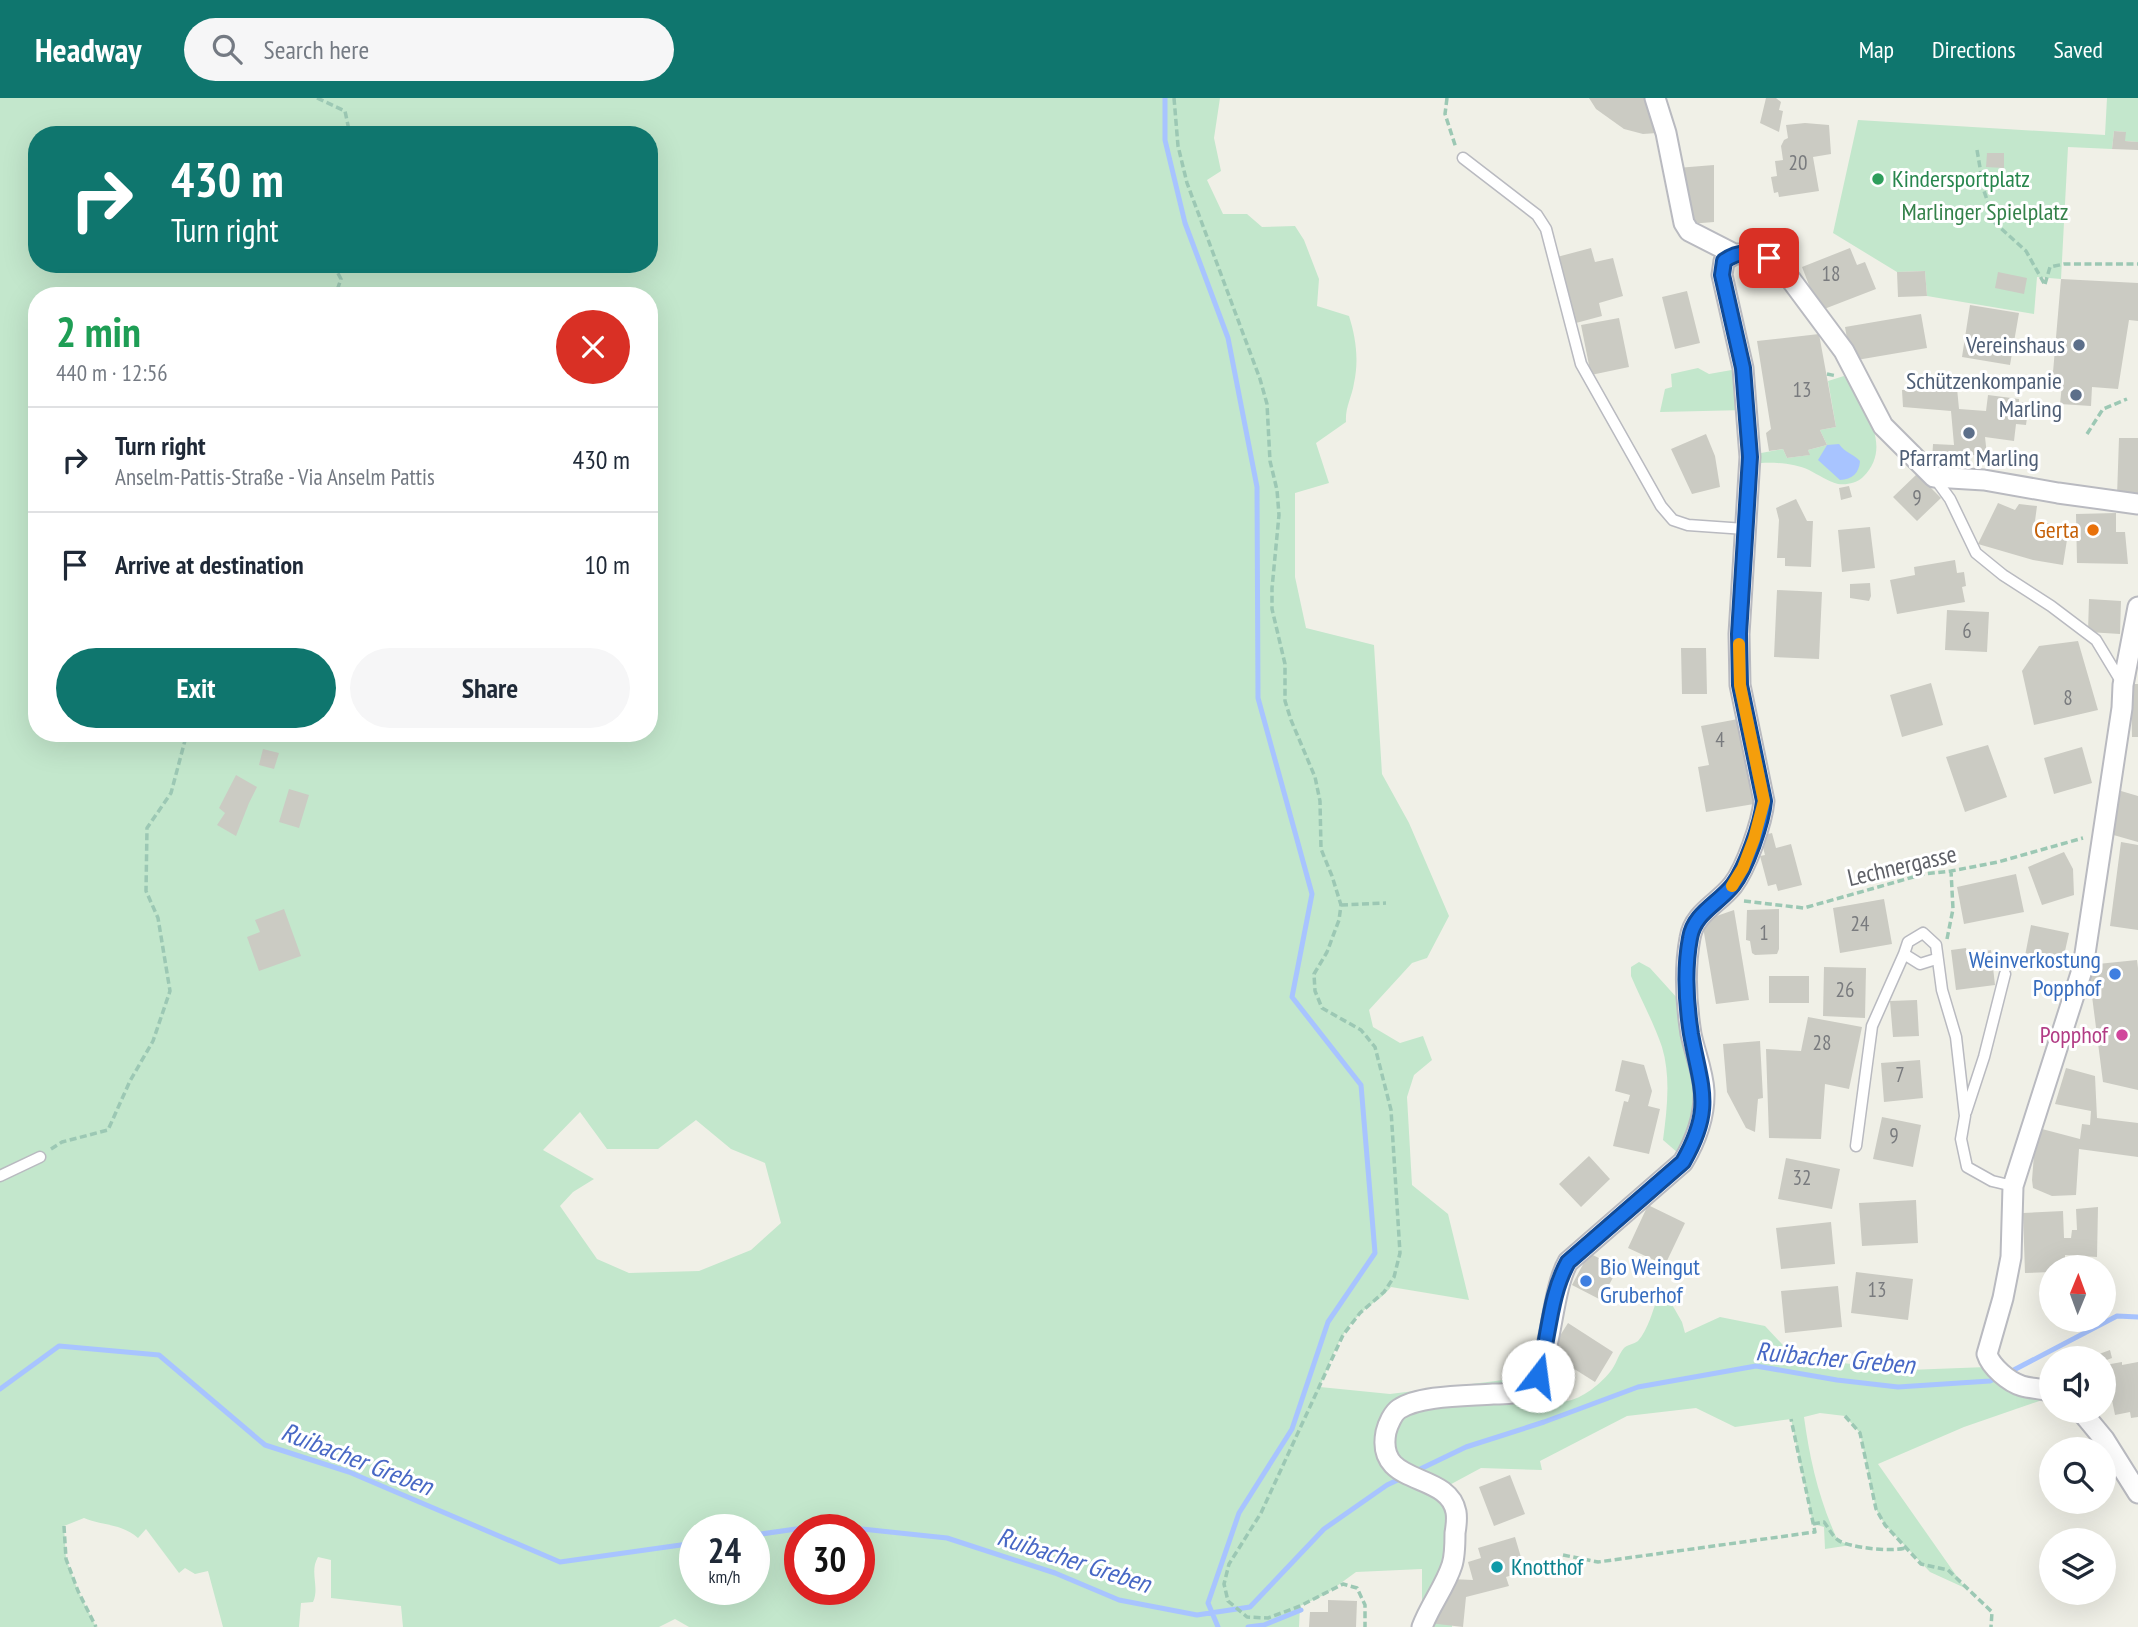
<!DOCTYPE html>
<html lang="en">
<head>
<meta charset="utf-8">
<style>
	:root { --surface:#fff; --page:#f6f6f7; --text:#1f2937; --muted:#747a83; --line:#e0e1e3; --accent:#0f766e }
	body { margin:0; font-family:"PT Sans Narrow",sans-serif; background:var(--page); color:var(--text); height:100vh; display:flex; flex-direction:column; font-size:26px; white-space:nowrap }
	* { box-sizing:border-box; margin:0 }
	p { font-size:23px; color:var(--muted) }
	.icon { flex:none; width:38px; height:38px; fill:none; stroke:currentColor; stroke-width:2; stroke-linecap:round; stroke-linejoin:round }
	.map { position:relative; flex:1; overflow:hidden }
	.side { position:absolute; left:28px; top:189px; width:630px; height:455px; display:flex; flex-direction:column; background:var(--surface); border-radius:28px; box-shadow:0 7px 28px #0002 }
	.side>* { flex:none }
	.guide { position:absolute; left:28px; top:28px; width:630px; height:147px; border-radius:28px; box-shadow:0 7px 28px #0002; background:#0f766e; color:#fff; overflow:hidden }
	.needle { width:46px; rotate:1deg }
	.tools { position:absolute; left:2039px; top:1157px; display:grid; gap:14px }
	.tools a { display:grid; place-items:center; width:77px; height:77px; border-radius:50%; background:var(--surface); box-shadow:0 7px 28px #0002; font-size:35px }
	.speed { position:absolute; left:679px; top:1416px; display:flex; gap:14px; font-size:35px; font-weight:700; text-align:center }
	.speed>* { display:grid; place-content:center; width:91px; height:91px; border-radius:50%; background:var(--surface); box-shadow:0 7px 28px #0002; line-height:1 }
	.speed small { font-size:18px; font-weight:400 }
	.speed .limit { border:10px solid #d22; background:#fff; color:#111 }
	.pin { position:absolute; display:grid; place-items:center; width:60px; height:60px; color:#fff; margin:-30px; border-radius:14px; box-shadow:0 4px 10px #0006 }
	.me { position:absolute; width:77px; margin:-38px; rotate:15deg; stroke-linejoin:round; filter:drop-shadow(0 0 5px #0008) }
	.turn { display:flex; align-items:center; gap:24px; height:147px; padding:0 28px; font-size:32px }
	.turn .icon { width:91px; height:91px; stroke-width:2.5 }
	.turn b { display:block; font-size:49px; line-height:60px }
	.round { display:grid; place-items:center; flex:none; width:74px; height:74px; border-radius:37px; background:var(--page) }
	.head { display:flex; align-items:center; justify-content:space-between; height:119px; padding:0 28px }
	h1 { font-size:42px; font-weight:800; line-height:52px; color:#1e9e55 }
	.action { display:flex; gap:14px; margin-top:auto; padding:14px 28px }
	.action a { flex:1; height:80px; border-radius:42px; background:var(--accent); color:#fff; font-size:28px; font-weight:800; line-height:80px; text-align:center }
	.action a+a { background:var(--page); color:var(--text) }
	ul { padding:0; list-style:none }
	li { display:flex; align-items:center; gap:21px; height:105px; padding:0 28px; border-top:2px solid var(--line) }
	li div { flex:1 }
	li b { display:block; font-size:26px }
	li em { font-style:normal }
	header { display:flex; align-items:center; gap:42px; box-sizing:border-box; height:98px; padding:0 35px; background:var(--accent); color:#fff }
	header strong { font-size:33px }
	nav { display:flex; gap:38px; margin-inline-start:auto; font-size:24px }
	.search { width:490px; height:63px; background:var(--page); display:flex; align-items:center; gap:18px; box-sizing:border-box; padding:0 24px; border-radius:38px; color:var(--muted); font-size:26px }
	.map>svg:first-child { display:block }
</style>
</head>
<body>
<header>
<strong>Headway</strong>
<div class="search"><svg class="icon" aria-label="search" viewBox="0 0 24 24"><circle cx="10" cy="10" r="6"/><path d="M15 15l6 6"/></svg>Search here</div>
<nav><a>Map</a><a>Directions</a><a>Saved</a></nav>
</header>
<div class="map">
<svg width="2138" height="1529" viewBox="0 0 2138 1529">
	<rect width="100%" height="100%" fill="#f0f0e7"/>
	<path fill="#c3e7cc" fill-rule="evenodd" d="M0 0H1220L1214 40 1221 73 1207 82 1223 116H1247L1262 129 1295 128 1304 142 1319 181 1317 208 1349 218C1356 240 1359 262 1354 285 1352 299 1345 309 1346 324L1316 345 1329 385 1295 395V479L1306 530 1374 547 1382 676 1409 725 1449 818 1427 860 1412 865 1369 912 1373 929 1400 945 1423 938 1432 962 1414 977 1407 999 1412 1087 1448 1116 1469 1202 1391 1189C1383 1200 1371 1205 1361 1215 1340 1234 1330 1263 1320 1289L1390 1296 1537 1278C1549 1324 1590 1298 1610 1274 1616 1267 1618 1257 1624 1250 1627 1247 1634 1246 1638 1243 1648 1232 1653 1212 1658 1198L1666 1196 1682 1224 1685 1235 1720 1219 1765 1228 1795 1260 1908 1272 1987 1269 2051 1299 1964 1329 1878 1366 1965 1490 1930 1474 1885 1427 1876 1411 1860 1335 1845 1318 1820 1315 1804 1319C1810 1363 1819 1402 1838 1443L1851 1447 1825 1451 1824 1429 1813 1426 1791 1321 1735 1329 1696 1310 1627 1318 1540 1363 1542 1372 1481 1370 1442 1391 1450 1400 1452 1529H1422V1471L1356 1474 1326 1496 1300 1508 1299 1529H689L675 1521 659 1529H403L401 1508 331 1500V1462L318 1459C309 1474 320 1489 313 1504L301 1505 299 1529H223L208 1473 195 1476 185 1470 179 1475 146 1431 138 1440C121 1425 103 1428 84 1420L64 1428 66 1461 78 1493 96 1529H0ZM37 37H649V166H37ZM37 198H649V635H37ZM580 1014 607 1051H658L696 1022 731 1051 765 1065 781 1125 751 1152 699 1173 629 1175 597 1161 560 1108 573 1094 594 1081 543 1052ZM695 1432H754V1491H695ZM800 1432H859V1491H800Z
		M2107 0H2138V44L2125 43V34L2114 33 2112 51 2068 49 2061 181 2037 179 2034 216 1927 198 1925 173 1897 174 1833 135 1858 22 2105 37Z
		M1698 270 1709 276 1743 270 1746 312 1660 314 1665 291 1672 289 1671 276Z
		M1844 278C1862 306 1895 348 1863 379 1857 385 1847 387 1838 386 1827 383 1819 377 1809 372 1796 366 1776 364 1761 365V355L1783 351 1787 360 1809 357 1808 352 1827 347 1820 332 1836 329 1828 283Z
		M1639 864 1650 870 1688 912 1704 993 1685 1061 1663 1042C1667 1012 1671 979 1662 949 1654 925 1641 902 1631 878V869Z"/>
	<path fill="#a8c4ff" d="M1839 346C1845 355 1854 356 1860 363 1859 376 1852 381 1840 382L1818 362 1827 347Z"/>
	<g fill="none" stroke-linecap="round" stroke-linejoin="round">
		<path stroke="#a8c4ff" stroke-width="5" d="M1165 0V42L1185 125 1228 240 1257 389 1258 600 1312 796 1292 899 1361 987 1375 1155 1328 1224 1292 1331 1239 1415 1208 1505 1218 1529
			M2008 1275 2117 1218 2138 1219
			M0 1291 59 1248 159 1257 265 1347 349 1374 560 1464 695 1445
			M1414 1374 1466 1349 1544 1324 1638 1289 1756 1268 1837 1282 1898 1289 1990 1283 1999 1279
			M754 1437 824 1427 947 1440 1055 1475 1119 1502 1197 1517 1250 1509 1324 1431 1387 1387 1402 1380
			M1248 1529 1264 1527 1301 1512"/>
	</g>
	<path fill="#cbcbc3" d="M1589 0H1649L1657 35 1643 36 1624 31 1596 11Z
		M1766 0H1776L1781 4 1779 12 1783 13 1779 34 1760 25Z
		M1805 25 1829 27 1831 56 1813 59 1819 93 1779 99 1778 94 1774 95 1771 79 1777 78 1775 63 1783 62 1781 48 1784 42 1788 40 1786 27Z
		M2114 33 2126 34 2125 43 2138 44V52L2112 51Z
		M1987 55H2004V70L1986 69Z
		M1714 67V124L1689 126 1677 70Z
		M1591 150 1595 164 1613 160 1623 198 1599 205 1602 218 1576 225 1557 159Z
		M1850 150 1857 167 1865 164 1876 191 1819 213 1802 169Z
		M1925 173 1927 198 1898 199 1897 174Z
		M1998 174 2027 180 2024 196 1995 190Z
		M2061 181 2138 185V223L2129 222 2118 291 2092 289 2091 308 2060 306 2062 287 2052 286Z
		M1687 193 1700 245 1675 251 1662 199Z
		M1970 207 2019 215 2010 267 1962 259Z
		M1921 216 1927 250 1851 263 1845 229Z
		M1619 220 1629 269 1591 277 1581 227Z
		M1819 236 1836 329 1820 332 1827 347 1808 352 1810 357 1787 360 1783 351 1769 353 1766 335 1771 331 1757 243Z
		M1957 290 1959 311 1986 313 1988 297 2019 301V304L2029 305 2026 327 2016 326 2014 343 1985 339 1987 357H1969V372L1937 368 1932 363 1933 346 1954 347 1951 313 1903 309 1902 292Z
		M1706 336 1715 358 1720 389 1692 396 1671 351Z
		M2119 340H2138V397L2117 398Z
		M1917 376 1941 400 1917 423 1893 399Z
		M1849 388 1852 399 1841 402 1839 390Z
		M1796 401 1807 423H1813L1811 469 1785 468V460H1777L1779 422 1776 410Z
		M1998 405 2015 412 2019 406 2037 408 2035 423 2069 429 2063 467 2033 462 1978 446Z
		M2116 415V434H2125L2128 466 2077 465 2076 416Z
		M1870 429 1875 470 1842 474 1838 432Z
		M1955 462 1957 475 1964 474 1966 488 1962 489 1965 504 1897 516 1890 482 1915 477 1914 469Z
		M1870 485 1871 498 1869 503 1850 500V486Z
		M1777 492 1822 494 1819 561 1774 559Z
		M2089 501 2121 503 2120 536 2088 534Z
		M1947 512 1989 514 1987 554 1945 552Z
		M2078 543 2098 612 2034 627 2022 573 2039 548Z
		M1681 550H1706L1707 596H1682Z
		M1931 585 1943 627 1902 639 1890 597Z
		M2131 586H2138V639H2132Z
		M1738 621 1754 706 1706 714 1698 669 1709 667 1701 628Z
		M1988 647 2007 699 1965 714 1946 659Z
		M2082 649 2092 685 2054 696 2044 660Z
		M263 651 279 655 274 671 259 667Z
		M236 677 257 689 249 705 236 738 217 727 225 715 219 710Z
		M289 691 309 697 299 730 279 724Z
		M2121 693 2138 698V744L2110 736Z
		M1772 735 1776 750 1791 746 1802 787 1778 793 1776 786 1768 788 1760 758 1765 757 1760 738Z
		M2121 744 2138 747V832L2110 828Z
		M2064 754 2073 771 2074 797 2042 807 2028 769Z
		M2016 776 2024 814 1964 826 1957 789Z
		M1884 801 1892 846 1840 855 1833 810Z
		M284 811 301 858 259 873 247 839 260 834 255 822Z
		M1779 811V851L1777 856 1755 857 1752 855 1750 843 1746 842 1747 812Z
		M1734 812 1749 902 1716 906 1702 823Z
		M2031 827 2069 835 2061 871 2024 863Z
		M1966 850 1967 856 1991 852 1995 887 1956 892 1951 852Z
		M2137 862 2138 870V992L2103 984 2088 867Z
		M1824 869 1866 870 1865 920 1823 918Z
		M1769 878H1809V905H1769Z
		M1917 902 1919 938 1893 939 1890 903Z
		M1808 919 1862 929 1849 991 1825 986 1821 1041 1769 1040 1766 951 1801 953Z
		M1760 943 1763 1000 1758 1001 1755 1034 1746 1030 1727 994 1723 946Z
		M1622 962 1644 967 1652 993 1648 1008 1660 1011 1649 1056 1613 1048 1624 1003 1628 1004 1630 997 1615 993Z
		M1920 962 1923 1000 1884 1004 1881 965Z
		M2066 970 2095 978 2097 1020 2138 1025V1059L2079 1051 2076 1097 2052 1098 2033 1090 2032 1082 2034 1056 2042 1031 2080 1041 2082 1026 2090 1027 2091 1013 2055 1006Z
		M1882 1019 1921 1027 1913 1069 1873 1061Z
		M1589 1058 1610 1081 1581 1109 1559 1086Z
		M1786 1060 1840 1071 1832 1111 1778 1101Z
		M1916 1102 1918 1145 1862 1148 1859 1105Z
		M1648 1107 1685 1125 1665 1167 1628 1150Z
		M2098 1109 2097 1159 2065 1157V1169H2051V1174L2025 1175 2023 1115 2063 1113 2064 1140H2071L2072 1132H2077L2076 1111Z
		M1831 1124 1835 1166 1781 1171 1776 1130Z
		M1589 1155 1618 1170 1601 1202 1572 1187Z
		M1856 1174 1913 1181 1908 1222 1851 1215Z
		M1838 1188 1842 1229 1785 1235 1781 1193Z
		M1568 1225 1613 1254 1595 1284 1549 1255Z
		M2110 1252 2112 1260 2104 1263V1260H2088Z
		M2122 1264V1267L2138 1264V1319L2131 1320 2130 1314 2115 1317 2105 1267Z
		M1510 1377 1525 1416 1494 1428 1479 1389Z
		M1515 1439 1525 1473 1506 1479 1509 1488 1466 1499 1463 1529 1429 1525 1451 1481 1473 1482 1468 1464 1481 1460 1478 1450Z
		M1328 1502 1357 1503 1356 1529H1309L1310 1514H1328Z"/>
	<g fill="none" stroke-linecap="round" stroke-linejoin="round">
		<g stroke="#b9bac0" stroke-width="13">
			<path id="service" d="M1463 60 1537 117 1546 131 1581 266 1661 408 1673 422 1688 427 1745 431
				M1934 379 1950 401 1976 455 2003 477 2051 508 2096 542 2122 585
				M1904 856 1908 844 1923 835 1936 847 1942 892 1956 939 1965 1018 1961 1041 1967 1069 1992 1083 2013 1088
				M1966 1014 1984 959 2005 876
				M1856 1048 1872 928 1904 856 1920 866 1936 861
				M0 1078 40 1059"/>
		</g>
		<g stroke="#b9bac0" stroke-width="23">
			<path id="minor" d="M1655 0 1666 35 1684 125 1689 133 1734 156H1758L1780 167 1844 253 1883 328 1934 379 1984 382 2058 395 2138 406
				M2051 1294C2041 1290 2032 1291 2022 1288 2009 1284 1991 1269 1987 1256L2003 1200 2011 1159 2013 1088 2083 869 2122 610 2123 587 2138 509
				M2080 1312 2104 1341 2138 1395
				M1422 1529C1430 1507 1445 1489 1452 1467 1455 1458 1455 1445 1455 1435 1456 1429 1457 1420 1456 1414 1448 1372 1375 1390 1386 1334 1388 1326 1393 1315 1399 1311 1420 1297 1468 1298 1493 1296 1504 1296 1520 1296 1529 1289 1552 1269 1550 1195 1568 1164L1683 1064C1696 1042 1705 1019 1704 993 1703 974 1695 955 1691 936 1686 904 1684 872 1690 840 1694 815 1718 806 1733 787 1746 770 1762 725 1764 703L1740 587 1739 536 1750 359 1743 270 1722 177 1724 163 1734 156"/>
		</g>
		<path stroke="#9cc8b4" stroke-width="3.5" stroke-dasharray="7 3.5" stroke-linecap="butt" d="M317 0 345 13 350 37
			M1174 0 1178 48 1187 85 1260 281 1267 306 1270 363 1277 392 1279 417 1272 490V511L1285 566V603L1291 622 1315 679 1320 703 1321 751 1332 778 1341 807 1339 822 1327 854 1314 876 1315 893 1322 910 1361 932 1375 949 1391 1012 1400 1155 1394 1179 1384 1194 1360 1215 1343 1237 1261 1415 1229 1466 1224 1486 1228 1503 1247 1519 1268 1520 1300 1508 1343 1486 1357 1490 1365 1507V1529
			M1447 0 1445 16 1456 50
			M1977 52 1984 93 1995 125 2026 153 2045 187
			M333 166 341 181 335 198
			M2045 186 2050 169 2064 166H2138
			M1827 276 1837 278
			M2087 336 2103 311 2127 301
			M1744 803 1804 810 1924 776 1951 773 1998 764 2083 740
			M1341 807 1386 805
			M1947 841 1953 811 1951 773
			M51 1051 62 1044 108 1032 130 983 153 943 170 893 158 820 146 793 147 730 171 695 187 635
			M1845 1318 1860 1335 1876 1411 1885 1427 1921 1466 1948 1472 1992 1514 1991 1529
			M1813 1426 1824 1424C1828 1429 1833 1439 1838 1442 1849 1450 1893 1454 1905 1450
			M64 1428 66 1461 78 1493 96 1529
			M1563 1457 1598 1464 1815 1434 1791 1321"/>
		<use href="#service" stroke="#fff" stroke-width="10"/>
		<use href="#minor" stroke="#fff" stroke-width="19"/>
	</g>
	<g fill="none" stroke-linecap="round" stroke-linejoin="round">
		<g stroke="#114b97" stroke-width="18">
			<path id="route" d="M1538 1278C1549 1241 1549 1198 1568 1164L1683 1064C1714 1010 1701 991 1691 936 1686 904 1684 872 1690 840 1694 815 1718 806 1733 787 1746 770 1762 725 1764 703L1740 587 1739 536 1750 359 1743 270 1722 177 1724 163C1739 152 1752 154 1769 160"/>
		</g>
		<use href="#route" stroke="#1a73e8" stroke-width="12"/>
		<path stroke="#f59e0b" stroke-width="12" d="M1732 788 1743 770 1754 741 1764 703 1740 587 1739 546"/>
	</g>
	<circle fill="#2e9e5b" stroke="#fff" stroke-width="2.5" cx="1878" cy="81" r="7"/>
	<g fill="#5c6f8a" stroke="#fff" stroke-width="2.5">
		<circle cx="2079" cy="247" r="7"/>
		<circle cx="2076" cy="297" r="7"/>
		<circle cx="1969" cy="335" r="7"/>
	</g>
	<circle fill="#e8710a" stroke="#fff" stroke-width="2.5" cx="2093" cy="432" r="7"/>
	<g fill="#3f7fe0" stroke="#fff" stroke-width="2.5">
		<circle cx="2115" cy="876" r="7"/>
		<circle cx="1586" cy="1183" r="7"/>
	</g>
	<circle fill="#d1479c" stroke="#fff" stroke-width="2.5" cx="2122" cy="937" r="7"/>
	<circle fill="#0f9aa8" stroke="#fff" stroke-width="2.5" cx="1497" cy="1469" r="7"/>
	<g text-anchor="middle" stroke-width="6" stroke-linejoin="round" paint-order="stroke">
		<g font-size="21" fill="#797b7e">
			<text x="1798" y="72">20</text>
			<text x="1831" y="183">18</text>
			<text x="1802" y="299">13</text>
			<text x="1917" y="407">9</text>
			<text x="1967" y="540">6</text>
			<text x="2068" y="607">8</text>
			<text x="1720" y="649">4</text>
			<text x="1860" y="833">24</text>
			<text x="1764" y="842">1</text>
			<text x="1845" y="899">26</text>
			<text x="1822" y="952">28</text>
			<text x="1900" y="984">7</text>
			<text x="1894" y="1045">9</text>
			<text x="1802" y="1087">32</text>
			<text x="1877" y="1199">13</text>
		</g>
		<g font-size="24" fill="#27864d" stroke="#fff" text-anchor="start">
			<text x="1892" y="89">Kindersportplatz</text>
		</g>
		<g font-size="24" fill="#338149" stroke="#fff">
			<text x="1985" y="122">Marlinger Spielplatz</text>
		</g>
		<g font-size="24" fill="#4e5e75" stroke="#fff" text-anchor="end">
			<text x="2065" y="255">Vereinshaus</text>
			<text x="2062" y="291">Schützenkompanie<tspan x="2062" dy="28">Marling</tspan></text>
			<text x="1969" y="368" text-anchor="middle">Pfarramt Marling</text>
		</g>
		<g font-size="24" fill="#c56008" stroke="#fff" text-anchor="end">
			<text x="2079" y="440">Gerta</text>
		</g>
		<g font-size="24" fill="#5e6067" stroke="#fff">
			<text transform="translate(1902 768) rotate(-13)" y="8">Lechnergasse</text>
		</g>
		<g font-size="24" fill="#366cbe" stroke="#fff" text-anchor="end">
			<text x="2101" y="870">Weinverkostung<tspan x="2101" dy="28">Popphof</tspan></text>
			<text x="1600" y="1177" text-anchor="start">Bio Weingut<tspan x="1600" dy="28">Gruberhof</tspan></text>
		</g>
		<g font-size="24" fill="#b23c85" stroke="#fff" text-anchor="end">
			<text x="2108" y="945">Popphof</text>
		</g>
		<g font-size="24" fill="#0d838f" stroke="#fff" text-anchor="start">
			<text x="1511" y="1477">Knotthof</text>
		</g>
		<g font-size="26" font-style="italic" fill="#4868c5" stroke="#fff">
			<text transform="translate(1835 1260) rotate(5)" y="9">Ruibacher Greben</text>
			<text transform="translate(357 1361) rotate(21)" y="9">Ruibacher Greben</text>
			<text transform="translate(1074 1462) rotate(18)" y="9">Ruibacher Greben</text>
		</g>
	</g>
</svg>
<div class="tools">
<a><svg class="needle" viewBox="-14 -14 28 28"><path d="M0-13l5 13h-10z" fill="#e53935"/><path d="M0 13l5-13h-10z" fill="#747a83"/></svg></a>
<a><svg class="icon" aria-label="sound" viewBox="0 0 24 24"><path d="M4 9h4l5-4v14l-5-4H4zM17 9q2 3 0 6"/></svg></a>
<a><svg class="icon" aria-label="search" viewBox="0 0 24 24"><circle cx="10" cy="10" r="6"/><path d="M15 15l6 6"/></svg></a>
<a><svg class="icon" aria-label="layers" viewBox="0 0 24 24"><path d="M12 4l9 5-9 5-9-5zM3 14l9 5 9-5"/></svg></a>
</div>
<div class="speed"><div>24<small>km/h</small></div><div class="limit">30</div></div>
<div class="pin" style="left:1769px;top:160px;background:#d93025"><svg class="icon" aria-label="arrive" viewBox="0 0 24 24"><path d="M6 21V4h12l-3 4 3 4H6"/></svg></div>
<svg class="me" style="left:1538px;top:1278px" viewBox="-20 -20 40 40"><circle r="19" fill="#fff"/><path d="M0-13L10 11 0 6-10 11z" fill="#1a73e8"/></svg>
<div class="guide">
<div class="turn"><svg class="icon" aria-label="right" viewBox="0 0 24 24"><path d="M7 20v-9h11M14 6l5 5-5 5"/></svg><div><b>430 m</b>Turn right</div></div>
</div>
<section class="side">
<div class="head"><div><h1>2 min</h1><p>440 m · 12:56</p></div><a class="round" style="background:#d93025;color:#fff"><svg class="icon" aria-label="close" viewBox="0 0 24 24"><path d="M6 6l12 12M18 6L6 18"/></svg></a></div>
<ul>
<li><svg class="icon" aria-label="right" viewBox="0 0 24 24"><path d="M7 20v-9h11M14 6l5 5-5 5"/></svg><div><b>Turn right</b><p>Anselm-Pattis-Straße - Via Anselm Pattis</p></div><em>430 m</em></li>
<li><svg class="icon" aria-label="arrive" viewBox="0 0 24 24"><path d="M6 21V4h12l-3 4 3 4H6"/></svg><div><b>Arrive at destination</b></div><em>10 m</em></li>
</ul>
<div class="action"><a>Exit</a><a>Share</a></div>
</section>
</div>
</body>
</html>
